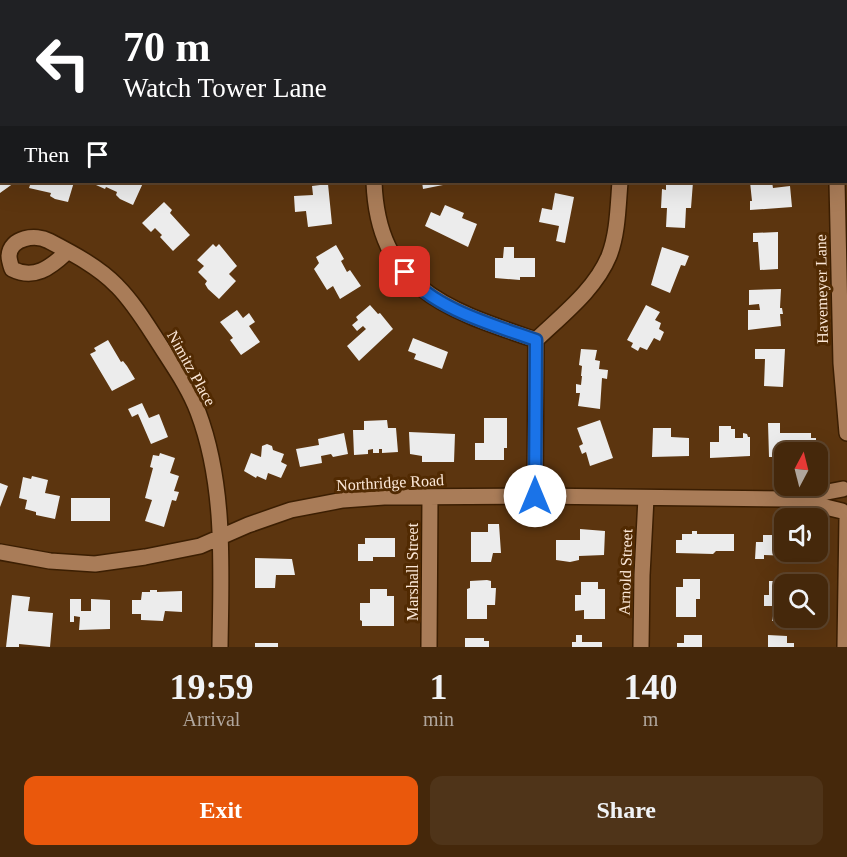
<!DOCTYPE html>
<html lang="en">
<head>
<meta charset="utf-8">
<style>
	:root { --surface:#45280b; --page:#4f3419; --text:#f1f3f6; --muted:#b0a69d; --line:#5d442c; --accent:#ea580c }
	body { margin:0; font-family:Georgia,serif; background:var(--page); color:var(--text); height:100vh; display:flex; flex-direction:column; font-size:22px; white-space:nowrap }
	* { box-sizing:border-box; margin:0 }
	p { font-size:20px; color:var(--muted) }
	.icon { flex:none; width:33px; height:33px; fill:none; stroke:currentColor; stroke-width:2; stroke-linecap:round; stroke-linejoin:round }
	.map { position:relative; height:647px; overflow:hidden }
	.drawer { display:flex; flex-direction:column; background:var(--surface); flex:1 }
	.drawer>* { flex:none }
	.hud { position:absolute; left:0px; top:0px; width:848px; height:183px; box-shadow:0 6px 24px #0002,0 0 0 2px var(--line); background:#202124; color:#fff; overflow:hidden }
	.needle { width:39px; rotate:7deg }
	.fabs { position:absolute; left:774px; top:442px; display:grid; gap:12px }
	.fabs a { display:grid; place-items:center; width:54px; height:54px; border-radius:12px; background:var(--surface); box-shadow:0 6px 24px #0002,0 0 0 2px var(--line); font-size:30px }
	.pin { position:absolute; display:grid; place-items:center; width:51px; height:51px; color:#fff; margin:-26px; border-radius:12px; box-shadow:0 3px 9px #0006 }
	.me { position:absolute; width:66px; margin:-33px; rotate:0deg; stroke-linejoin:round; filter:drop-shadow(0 0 4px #0008) }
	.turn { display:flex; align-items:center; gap:21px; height:126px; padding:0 24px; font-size:27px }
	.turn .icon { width:78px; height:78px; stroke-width:2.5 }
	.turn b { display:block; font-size:42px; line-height:51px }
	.then { display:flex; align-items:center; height:57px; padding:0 24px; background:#0003; gap:12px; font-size:22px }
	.eta { display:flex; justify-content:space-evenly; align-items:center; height:102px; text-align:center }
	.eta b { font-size:36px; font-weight:700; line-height:42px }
	.action { display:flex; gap:12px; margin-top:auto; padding:12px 24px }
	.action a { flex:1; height:69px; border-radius:12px; background:var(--accent); color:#fff; font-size:24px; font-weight:700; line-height:69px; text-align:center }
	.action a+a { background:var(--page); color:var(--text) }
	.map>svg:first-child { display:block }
</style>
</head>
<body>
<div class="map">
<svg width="847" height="647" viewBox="0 0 847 647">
	<rect width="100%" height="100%" fill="#5c350f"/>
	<path fill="#ececec" d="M0 182H13L14 183 0 193Z
		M31 182H74L68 202 55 199 50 196 51 193 29 188Z
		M98 182H140L143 183 133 205 120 199 116 195 117 192 106 187 105 189 96 185Z
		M422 182H453V183L423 189Z
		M666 182H693L691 208H686L685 228 666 227 667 208H661L662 189 666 190Z
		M750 182H772L773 188 790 186 792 207 750 210V201H752Z
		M328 184 332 224 308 227 306 211 295 212 294 196 313 195 312 186Z
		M555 193 574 197 565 243 556 241 559 226 539 222 542 208 552 210Z
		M164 202 172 210 170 213 190 235 173 251 160 237 162 235 155 228 151 232 142 223Z
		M445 205 464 213 462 218 477 224 468 247 425 226 431 212 440 216Z
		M778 232V269L760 270 758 242H753V233Z
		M213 244 216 247 219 244 237 266 229 274 236 281 219 299 208 289 205 284 207 281 198 272 204 266 197 260Z
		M336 245 344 259 341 261 347 272 350 270 361 286 340 299 333 286 327 290 314 269 319 263 316 257Z
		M504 247H514V258H535V277H520V280L495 278V258H503Z
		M662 247 689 256 685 266 681 265 670 293 651 285Z
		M781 289 780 308H782L783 314H780L781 326 748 330V310H760L759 304 749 305V290Z
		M370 305 378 314 380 313 393 329 359 361 347 346 366 329 363 326 357 331 352 325 358 320 356 317Z
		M646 305 660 312 655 320 661 323 659 329 664 332 660 341 654 338 647 350 640 347 638 351 631 347 633 343 627 340Z
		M237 310 243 318 249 313 255 322 249 326 260 342 241 355 230 340 233 338 220 322Z
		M413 338 448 352 442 369 414 359 416 354 408 351Z
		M108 340 121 362 123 361 127 366 135 379 112 391 90 354 96 351 94 348Z
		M581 349 597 350 595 360 600 361 599 369 608 370 607 379 602 378 600 409 578 406 580 393H576V384L581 385 582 376H581L582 366 579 365Z
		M755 349H785L783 387 764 386 765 359H755Z
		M142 403 149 418 159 414 168 437 151 444 138 414 132 417 128 409Z
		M484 418H507V448H504V460H475V443H484Z
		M387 420 388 428H396L398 452 382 453V449H379V453H373V449L368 450V454L354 455 353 430H364V421Z
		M600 420 613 458 590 466 586 452 582 454 579 446 583 444 577 428Z
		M768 423H780V433H811V438H816V441H811V453H784V457H769Z
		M719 426H731V429H735V438H743V433L747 434 748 437H750V456L710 458V442H719Z
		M653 428H671V437L689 438V456L652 457Z
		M409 432 455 434 454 462H422V456L410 454Z
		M344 433 348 454 333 457 331 454 321 456 322 463 300 467 296 449 319 445 318 439Z
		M267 444 272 446 273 450 284 454 281 462 287 465 281 478 268 473 266 480 257 476 256 478 244 471 251 453 261 457 262 446Z
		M160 453 175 458 170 473 179 476 174 491 179 492 176 501 172 500 164 527 145 521 152 500 145 498 153 468 150 467 153 455 159 456Z
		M32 476 48 480 45 493 60 496 55 519 36 515V512L25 509 27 500 19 498 23 477 31 479Z
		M0 483 8 486 0 507Z
		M71 498H110V521H71Z
		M488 524H499L501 553H493L491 562H471V532H488Z
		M580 529 605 531 604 555 579 556V560L570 562 556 560V540H580Z
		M692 531H697V534H734V551H716L713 554 676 553V540H682V534H692Z
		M763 535H784V552H793V556L764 555V559H755L756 542H763Z
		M365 538H395V557H373V561H358V544H365Z
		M255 558 292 559 295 575H276L275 588H255Z
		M683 579H700V599H696V617H676V587H683Z
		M487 580 491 581V588H496L495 605H487V619H467V589L470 588V581Z
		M769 581H784V613H772V606H764V595H769Z
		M581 582H598V589H605V619H584V610L575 611V595H581Z
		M370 589H387V596H394V626H362V621L360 620V603H370Z
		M150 590H157V592L182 591V612L165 611 163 621 141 620V614H132V600H141L142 592H150Z
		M12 595 30 597 28 611 53 613 50 647 19 644V647H6Z
		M70 599H81V611H91V599L110 600V629L79 630 80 617 74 616V622H70Z
		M772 614 784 615 788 621H772Z
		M576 635H582V642H602V647H572V642H576Z
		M684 635H702V647H677V643H684Z
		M768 635 787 636V643H794V647H768Z
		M465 638H484V641H489V647H465Z
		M255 643H278V647H255Z"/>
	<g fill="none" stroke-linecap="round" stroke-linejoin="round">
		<g stroke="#3b1e02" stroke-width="18">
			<path id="minor" d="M368 0V2
				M616 0V2
				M833 0V2
				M93 2 94 0
				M145 2V0
				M0 11H2
				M374 182C378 289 448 310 536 340
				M837 182 841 363 847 433
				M67 252C50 268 34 280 12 269 11 266 9 260 9 256 10 237 36 234 49 241 72 253 99 267 117 286 134 303 147 325 160 345 174 367 189 388 198 412 226 486 221 570 220 647
				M535 496 536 340C562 315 595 290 609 256 618 233 618 205 620 182
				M797 500 842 511
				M0 552 50 561 95 564 145 557 200 546 248 525 291 510 343 500 384 497 535 496 791 499 843 489
				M429 647 430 497
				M641 647 642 575 646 498
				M845 647 847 517"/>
		</g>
		<use href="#minor" stroke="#a97c58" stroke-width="15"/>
	</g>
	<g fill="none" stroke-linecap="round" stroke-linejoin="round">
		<g stroke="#114b97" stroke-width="15">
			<path id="route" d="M405 272C432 308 493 325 536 340L535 496"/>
		</g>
		<use href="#route" stroke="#1a73e8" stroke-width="10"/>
	</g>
	<g text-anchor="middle" stroke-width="6" stroke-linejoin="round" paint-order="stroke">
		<g font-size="16" fill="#fce8d8" stroke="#512a02">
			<text transform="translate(821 289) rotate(-91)" y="6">Havemeyer Lane</text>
			<text transform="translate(192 368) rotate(61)" y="6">Nimitz Place</text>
			<text transform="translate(390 482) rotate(-3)" y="6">Northridge Road</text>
			<text transform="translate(412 572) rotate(-90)" y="6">Marshall Street</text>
			<text transform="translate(625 572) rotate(-88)" y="6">Arnold Street</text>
		</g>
	</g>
</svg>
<div class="fabs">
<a><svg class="needle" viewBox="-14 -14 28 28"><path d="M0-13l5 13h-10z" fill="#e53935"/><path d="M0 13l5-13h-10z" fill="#b0a69d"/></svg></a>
<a><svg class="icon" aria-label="sound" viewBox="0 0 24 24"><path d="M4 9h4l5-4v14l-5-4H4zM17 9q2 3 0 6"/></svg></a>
<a><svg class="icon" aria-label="search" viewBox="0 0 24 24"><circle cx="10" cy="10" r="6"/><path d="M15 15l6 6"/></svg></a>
</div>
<div class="pin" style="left:405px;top:272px;background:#d93025"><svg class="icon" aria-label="arrive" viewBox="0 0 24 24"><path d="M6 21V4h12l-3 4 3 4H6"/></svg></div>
<svg class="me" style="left:535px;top:496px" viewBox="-20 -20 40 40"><circle r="19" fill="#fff"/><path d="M0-13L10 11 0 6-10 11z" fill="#1a73e8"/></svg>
<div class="hud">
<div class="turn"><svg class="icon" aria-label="left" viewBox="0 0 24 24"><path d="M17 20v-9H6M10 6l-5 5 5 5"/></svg><div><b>70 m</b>Watch Tower Lane</div></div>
<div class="then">Then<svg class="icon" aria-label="arrive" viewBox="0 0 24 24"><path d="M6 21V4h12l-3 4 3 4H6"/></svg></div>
</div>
</div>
<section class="drawer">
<div class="eta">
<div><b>19:59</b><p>Arrival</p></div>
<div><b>1</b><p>min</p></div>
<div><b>140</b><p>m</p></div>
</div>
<div class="action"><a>Exit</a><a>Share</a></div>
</section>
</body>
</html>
